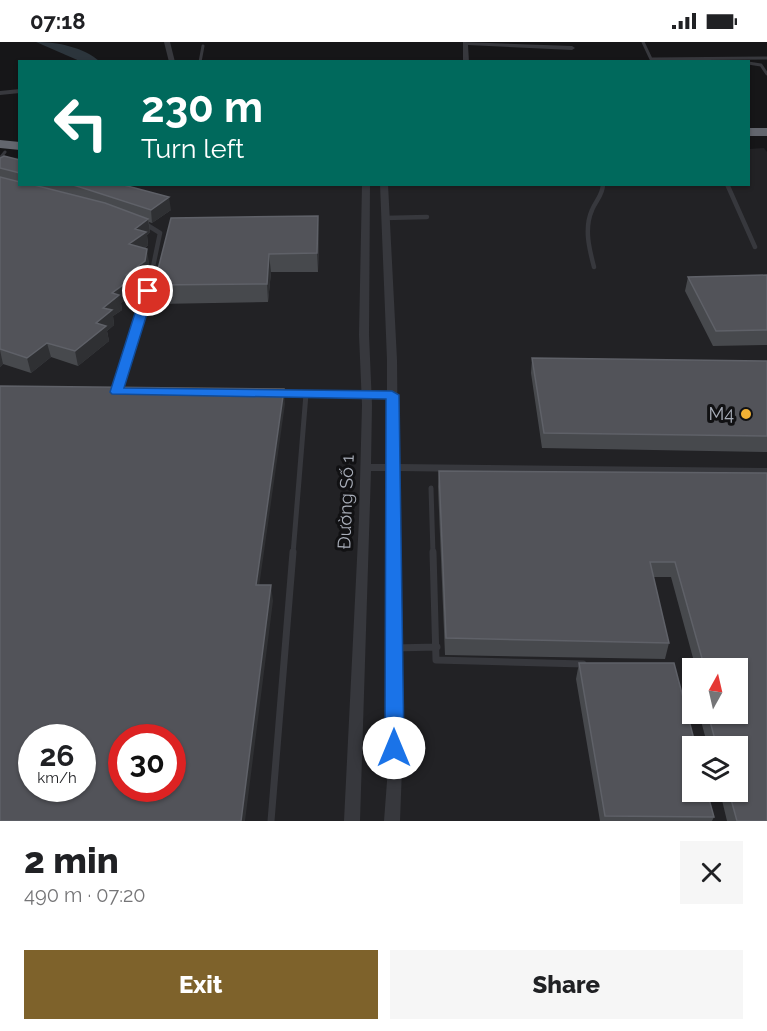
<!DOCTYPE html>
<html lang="en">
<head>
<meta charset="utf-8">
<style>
	:root { --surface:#fff; --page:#f6f6f6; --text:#202124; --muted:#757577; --accent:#7e622b }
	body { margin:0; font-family:Raleway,sans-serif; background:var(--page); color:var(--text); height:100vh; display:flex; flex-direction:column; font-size:22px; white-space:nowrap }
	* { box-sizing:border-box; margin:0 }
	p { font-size:20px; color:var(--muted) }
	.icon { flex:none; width:33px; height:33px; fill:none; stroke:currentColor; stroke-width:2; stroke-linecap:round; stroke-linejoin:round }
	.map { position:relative; height:779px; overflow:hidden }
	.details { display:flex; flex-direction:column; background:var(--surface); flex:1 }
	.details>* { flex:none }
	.hud { position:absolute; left:18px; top:18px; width:732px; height:126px; border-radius:0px; box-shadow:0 2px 4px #0004; background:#00695c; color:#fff; overflow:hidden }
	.needle { width:39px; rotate:8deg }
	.tools { position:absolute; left:682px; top:616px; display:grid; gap:12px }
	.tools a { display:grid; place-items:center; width:66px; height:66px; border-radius:0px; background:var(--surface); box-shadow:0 2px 4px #0004; font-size:30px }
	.speed { position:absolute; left:18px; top:682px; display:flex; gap:12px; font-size:30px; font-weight:700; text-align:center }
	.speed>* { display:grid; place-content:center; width:78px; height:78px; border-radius:50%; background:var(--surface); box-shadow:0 2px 4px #0004; line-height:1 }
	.speed small { font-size:15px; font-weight:400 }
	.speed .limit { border:9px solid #d22; background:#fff; color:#111 }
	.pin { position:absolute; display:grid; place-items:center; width:51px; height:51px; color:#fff; margin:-26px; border:3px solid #fff; border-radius:50%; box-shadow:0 2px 6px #0007 }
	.me { position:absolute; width:66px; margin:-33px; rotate:0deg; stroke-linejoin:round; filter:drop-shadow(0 0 4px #0008) }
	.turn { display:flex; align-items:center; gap:21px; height:126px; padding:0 24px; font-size:27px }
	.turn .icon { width:78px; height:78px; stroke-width:2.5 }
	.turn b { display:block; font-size:42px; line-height:51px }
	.round { display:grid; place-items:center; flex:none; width:63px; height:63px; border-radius:0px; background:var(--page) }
	.head { display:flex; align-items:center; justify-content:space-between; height:102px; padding:0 24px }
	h1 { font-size:36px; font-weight:800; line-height:45px }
	.primary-button { display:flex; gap:12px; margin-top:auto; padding:12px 24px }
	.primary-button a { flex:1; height:69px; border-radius:0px; background:var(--accent); color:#fff; font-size:24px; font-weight:800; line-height:69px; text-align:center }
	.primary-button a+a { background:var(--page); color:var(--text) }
	.status { display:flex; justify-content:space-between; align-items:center; height:42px; padding:0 30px; background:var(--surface); direction:ltr }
	.status svg { height:16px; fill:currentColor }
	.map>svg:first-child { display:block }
</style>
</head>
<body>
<div class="status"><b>07:18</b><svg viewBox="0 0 49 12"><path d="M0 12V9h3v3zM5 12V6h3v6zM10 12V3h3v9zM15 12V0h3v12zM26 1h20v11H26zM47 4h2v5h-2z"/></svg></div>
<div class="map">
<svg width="767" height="779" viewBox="0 0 767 779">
	<rect width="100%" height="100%" fill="#161618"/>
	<path fill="#222225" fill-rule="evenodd" d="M764 106 767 110V779H0V114L19 116 20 142H748L749 107ZM693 627H738V672H693ZM32 696H82V747H32ZM122 696H172V747H122ZM693 705H738V750H693Z"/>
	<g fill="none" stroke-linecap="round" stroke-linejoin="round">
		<path fill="#2c353c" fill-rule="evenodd" d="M36 0C57 0 84 5 100 20H82Z"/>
		<path stroke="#37383d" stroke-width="3" d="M643 0 651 17 767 16
			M200 20 203 4
			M748 21 761 23 767 32
			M0 116 5 110"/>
		<path stroke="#37383d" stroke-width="4.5" d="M727 142 755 205
			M384 176 427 175
			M144 181 160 191
			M594 225C589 206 584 186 592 168 596 158 603 153 603 142
			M132 300 148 249 160 191"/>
		<path stroke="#37383d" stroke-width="5" d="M116 349 132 299
			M280 352 392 353
			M431 446 433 512
			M293 512 306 352"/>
		<path stroke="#37383d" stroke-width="7" d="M433 510 436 618 583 622
			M394 606 437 605
			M271 779 293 510"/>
		<path fill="#37383d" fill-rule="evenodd" d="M164 0H170L175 20H169Z
			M463 0 572 4 575 6 572 8 468 3 469 20H463Z
			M20 47V51L0 53V49Z
			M362 142H370L369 293 372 363 371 422H387V318L380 142H388L397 318 398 422 767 426V434L398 429 402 726 400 779H384L388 726 387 429H371L360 779H344L359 477 362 363 359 293Z"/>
		<path fill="#63666e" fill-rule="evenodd" d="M748 86H767V94H748Z
			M0 98 20 100V108L0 106Z"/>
	</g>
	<path fill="#47494d" d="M0 116 20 118V142H120L171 168 152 181 149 180 150 190 147 193 148 203 145 206 149 221 147 233 135 242 137 249 121 261 122 268 113 274 114 283 107 289 109 299 78 324 51 315 31 331 3 322 0 325Z
		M319 191 318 230H271L268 260 157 262 154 243Z
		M767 233V303L713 304 685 249 688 235Z
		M532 316 767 319V410L542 406 531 331Z
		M439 429 767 431V779H727L720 750H738V705H708L701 679 703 672H738V627H696L671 535H653L669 601 665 617 445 613 438 445Z
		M579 621 714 775 712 779H600L576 637Z"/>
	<path fill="#2f3033" d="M169 155 171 168 152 181 151 168Z
		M318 174 319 191 318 230 317 211Z
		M148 177 150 190 147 193 148 203 131 216 129 202 135 187Z
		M147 207 149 221 147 233 135 242 137 249 121 261 122 268 113 274 114 283 107 289 109 299 78 324 75 309 96 281 103 266 112 251Z
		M269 212 271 230 268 260 267 242Z
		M47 301 51 315 31 331 27 316Z
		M0 308 3 322 0 325Z
		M284 347 285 362 257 559 256 543Z
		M271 543 273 559 245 779H241Z"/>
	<path fill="#525359" stroke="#5f6168" stroke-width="1.5" fill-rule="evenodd" d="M4 114 20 118V131L0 126V116Z
		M0 135 20 140V142H30L105 161 148 177 135 187 146 190 129 202 147 207 145 219 126 233 134 235 112 251 119 253 103 266 112 268 96 281 106 284 75 309 47 301 27 316 0 307Z
		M70 142H120L169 155 151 168 83 146Z
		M318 174 317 211 269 212 267 242 154 243 171 176Z
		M767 233V288L716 289 688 235Z
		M532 316 767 319V394L544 391Z
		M0 344 284 347 256 543H271L241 779H0ZM32 696H82V747H32ZM122 696H172V747H122Z
		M439 429 767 431V779H737L729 750H738V705H717L708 672H738V627H705L675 520H650L669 601 446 596Z
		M579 621H674L696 705H693V750H707L714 775 605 774Z"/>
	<path fill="#1a73e8" stroke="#114b97" stroke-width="1.5" d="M148 245 154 249 124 346 392 349 399 353 404 706 401 712 394 714 388 712 385 706 386 357 112 352 110 350 142 249Z"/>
	<circle fill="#f2b134" stroke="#111113" stroke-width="2" cx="746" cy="372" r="6"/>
	<g text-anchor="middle" stroke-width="6" stroke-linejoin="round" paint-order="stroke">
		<g font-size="18" fill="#a8adb8" stroke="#111113" text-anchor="end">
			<text x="734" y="378">M4</text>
		</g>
		<g font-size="18" fill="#a8adb8" stroke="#111113">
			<text transform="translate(346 460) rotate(-88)" y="6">Đường Số 1</text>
		</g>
	</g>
</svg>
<div class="tools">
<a><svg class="needle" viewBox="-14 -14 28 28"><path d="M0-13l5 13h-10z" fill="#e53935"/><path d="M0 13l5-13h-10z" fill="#757577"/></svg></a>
<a><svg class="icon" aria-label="layers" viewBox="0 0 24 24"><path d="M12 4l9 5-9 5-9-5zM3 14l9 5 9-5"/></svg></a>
</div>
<div class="speed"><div>26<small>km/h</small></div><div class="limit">30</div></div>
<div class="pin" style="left:148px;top:249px;background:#d93025"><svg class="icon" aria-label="arrive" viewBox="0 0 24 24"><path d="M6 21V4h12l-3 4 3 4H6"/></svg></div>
<svg class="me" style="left:394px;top:706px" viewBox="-20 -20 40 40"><circle r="19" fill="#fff"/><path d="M0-13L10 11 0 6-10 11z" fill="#1a73e8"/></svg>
<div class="hud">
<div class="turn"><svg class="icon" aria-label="left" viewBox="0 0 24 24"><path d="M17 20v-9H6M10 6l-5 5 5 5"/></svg><div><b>230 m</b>Turn left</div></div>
</div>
</div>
<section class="details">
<div class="head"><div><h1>2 min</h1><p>490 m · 07:20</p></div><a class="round"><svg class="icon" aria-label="close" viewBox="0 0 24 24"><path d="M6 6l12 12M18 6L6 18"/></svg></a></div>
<div class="primary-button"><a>Exit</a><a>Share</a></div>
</section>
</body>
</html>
